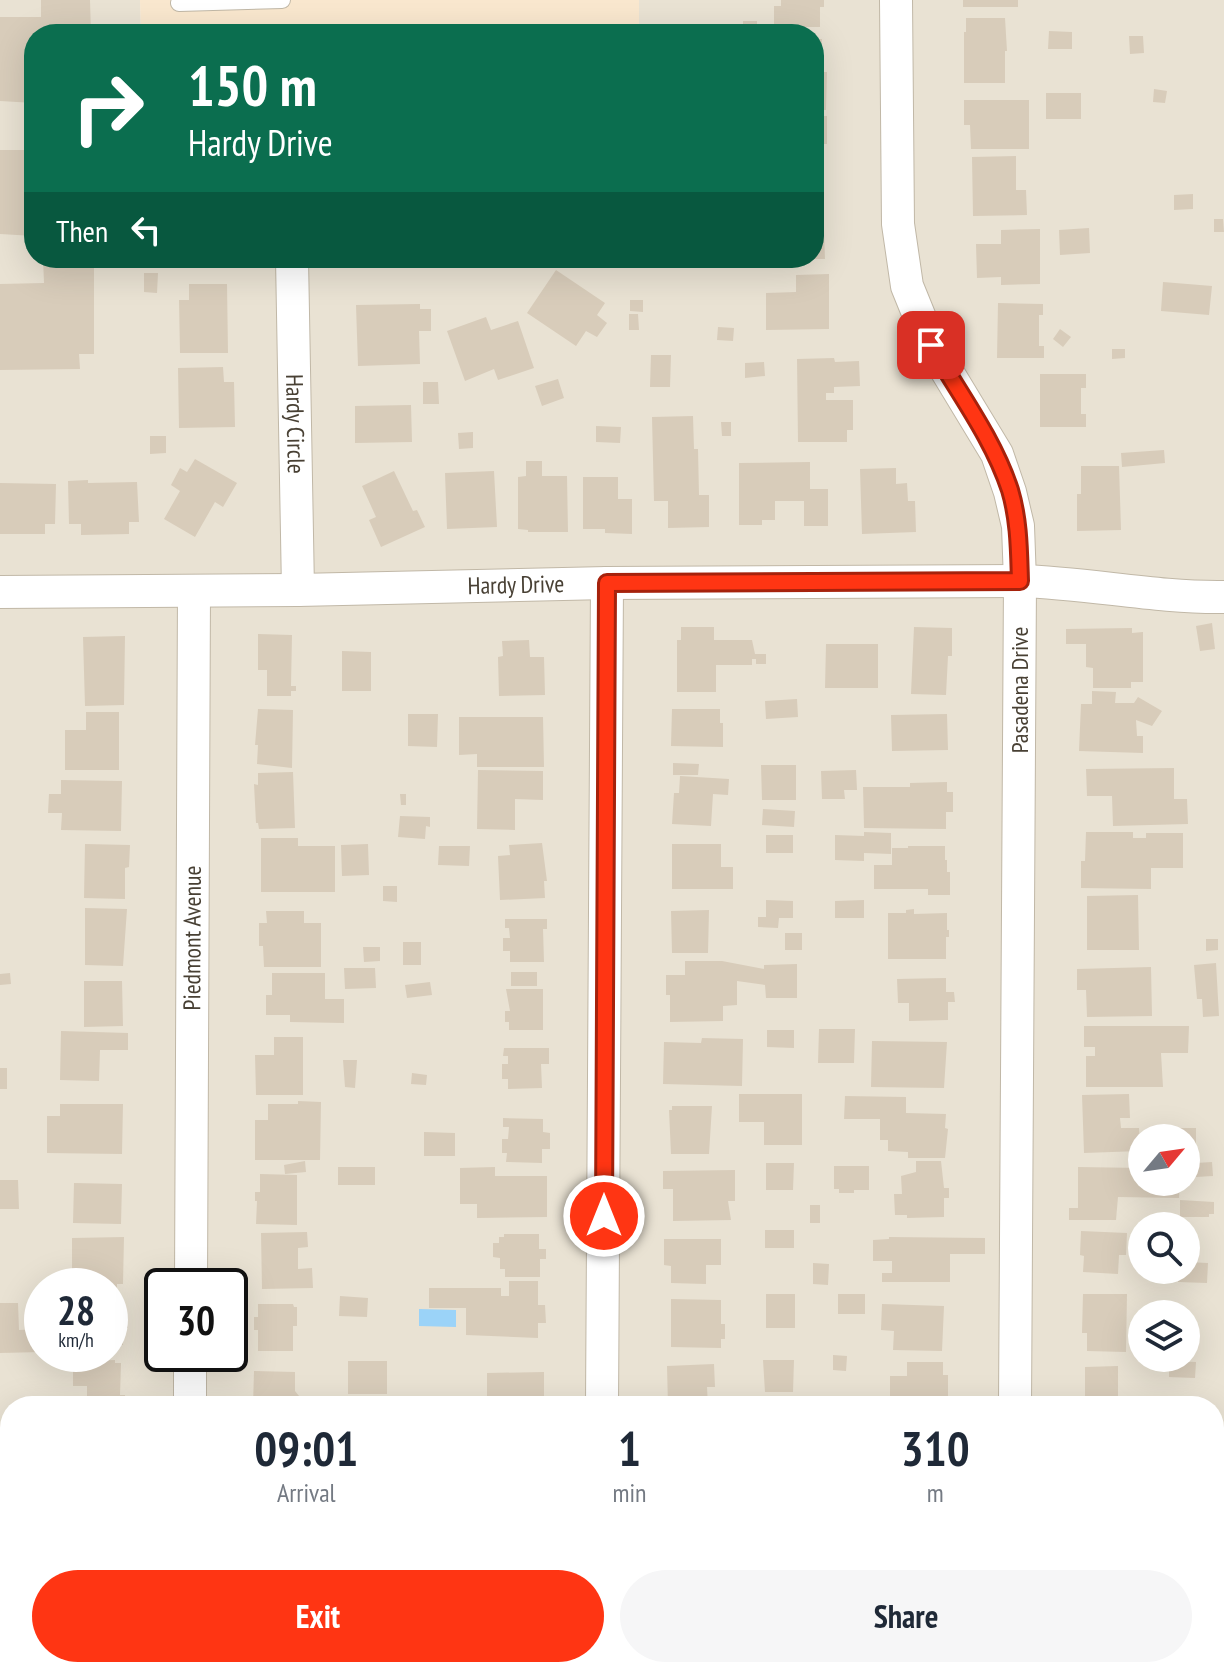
<!DOCTYPE html>
<html lang="en">
<head>
<meta charset="utf-8">
<style>
	:root { --surface:#fff; --page:#f6f6f7; --text:#1f2937; --muted:#747a83; --accent:#ff3513 }
	body { margin:0; font-family:"PT Sans Narrow",sans-serif; background:var(--page); color:var(--text); height:100vh; display:flex; flex-direction:column; font-size:30px; white-space:nowrap }
	* { box-sizing:border-box; margin:0 }
	p { font-size:26px; color:var(--muted) }
	.icon { flex:none; width:44px; height:44px; fill:none; stroke:currentColor; stroke-width:2; stroke-linecap:round; stroke-linejoin:round }
	.map { position:relative; flex:1; overflow:hidden }
	.side { position:absolute; left:0px; top:1396px; width:1224px; height:282px; display:flex; flex-direction:column; background:var(--surface); border-radius:32px 32px 0 0; box-shadow:0 8px 32px #0002 }
	.side>* { flex:none }
	.top-card { position:absolute; left:24px; top:24px; width:800px; height:244px; border-radius:32px; box-shadow:0 8px 32px #0002; background:#0b6e4f; color:#fff; overflow:hidden }
	.needle { width:52px; rotate:61deg }
	.controls { position:absolute; left:1128px; top:1124px; display:grid; gap:16px }
	.controls a { display:grid; place-items:center; width:72px; height:72px; border-radius:50%; background:var(--surface); box-shadow:0 8px 32px #0002; font-size:40px }
	.speed { position:absolute; left:24px; top:1268px; display:flex; gap:16px; font-size:40px; font-weight:700; text-align:center }
	.speed>* { display:grid; place-content:center; width:104px; height:104px; border-radius:50%; background:var(--surface); box-shadow:0 8px 32px #0002; line-height:1 }
	.speed small { font-size:20px; font-weight:400 }
	.speed .limit { border:4px solid #111; border-radius:12px; background:#fff; color:#111 }
	.pin { position:absolute; display:grid; place-items:center; width:68px; height:68px; color:#fff; margin:-34px; border-radius:16px; box-shadow:0 4px 12px #0006 }
	.me { position:absolute; width:88px; margin:-44px; rotate:0deg; stroke-linejoin:round; filter:drop-shadow(0 0 6px #0008) }
	.turn { display:flex; align-items:center; gap:28px; height:168px; padding:0 32px; font-size:36px }
	.turn .icon { width:104px; height:104px; stroke-width:2.5 }
	.turn b { display:block; font-size:56px; line-height:68px }
	.then { display:flex; align-items:center; height:76px; padding:0 32px; background:#0003; gap:16px; font-size:30px }
	.eta { display:flex; justify-content:space-evenly; align-items:center; height:136px; text-align:center }
	.eta b { font-size:48px; font-weight:600; line-height:56px }
	.cta { display:flex; gap:16px; margin-top:auto; padding:16px 32px }
	.cta a { flex:1; height:92px; border-radius:48px; background:var(--accent); color:#fff; font-size:32px; font-weight:600; line-height:92px; text-align:center }
	.cta a+a { background:var(--page); color:var(--text) }
	.map>svg:first-child { display:block }
</style>
</head>
<body>
<div class="map">
<svg width="1224" height="1677" viewBox="0 0 1224 1677">
	<rect width="100%" height="100%" fill="#f5f0e6"/>
	<path fill="#e9e2d3" fill-rule="evenodd" d="M0 0H140L141 34H34V258H814V34H639V0H1224V1677H0ZM1142 1138H1186V1182H1142ZM1142 1226H1186V1270H1142ZM42 1286H110V1354H42ZM162 1286H230V1354H162ZM1142 1314H1186V1358H1142ZM10 1406H1214V1668H10Z"/>
	<path fill="#f9e7ce" d="M140 0H639V34H141Z"/>
	<path fill="#9bd3f8" d="M419 1309 456 1310V1327L419 1326Z"/>
	<path fill="#d8ccba" d="M41 0H90L91 34H34V103L0 101V17H41Z
		M781 0H824V7H820V27H774V6H781Z
		M963 0H1018V7H963Z
		M966 18H1005L1007 51H1005V83H964V32H966Z
		M743 21H757V31H743Z
		M1049 31 1072 32V49H1048Z
		M1129 36H1143L1144 53 1130 54Z
		M814 39H822L820 72H827L826 110H814Z
		M1154 89 1167 91 1165 103 1153 102Z
		M1046 93H1081V119H1046Z
		M964 100H1029V149H971L970 125H964Z
		M814 116H827V144H823L824 172H814Z
		M0 150H34V236L0 234Z
		M1016 156V190H1026L1027 215 973 216 972 157Z
		M1193 194V209L1174 210V195Z
		M1214 219H1223L1224 232H1214Z
		M1089 228 1090 253 1060 255 1059 230Z
		M1040 229V284L1001 285V277L977 278 976 244H1001V230Z
		M814 231H824L825 259H814Z
		M43 258H94V354H79L80 369 0 370V284L44 283Z
		M163 258H211V264L163 263Z
		M556 270 605 303 597 315 607 323 597 337 586 331 576 346 527 313Z
		M144 273H158L157 293 144 292Z
		M829 274V329L766 330V293L796 292V275Z
		M1163 282 1212 286 1209 315 1161 311Z
		M189 284H227L228 353H180L179 300H189Z
		M630 300H643V312L630 311Z
		M998 303 1043 304V315H1039V346H1044V358H997Z
		M420 304V309H431V331H419L420 364 358 366 356 305Z
		M629 314H638L639 330H629Z
		M486 317 491 330 518 321 534 368 498 380 494 369 465 381 447 331Z
		M718 327 734 328 733 341 717 340Z
		M1060 329 1071 337 1063 347 1053 339Z
		M1112 349H1125V358L1112 359Z
		M651 355H671L670 387H650Z
		M834 358 835 362 859 361 860 386 834 387V393H826V400H853V430H847V442H798L797 359Z
		M764 362 765 376 745 378V363Z
		M223 367 224 382H234L235 427 179 428 178 368Z
		M1040 374H1086V388H1081V414H1086V427H1040Z
		M558 379 564 398 542 406 535 386Z
		M423 382H438L439 404H423Z
		M411 405 412 442 355 443V406Z
		M693 416 694 449H698L699 495H709V527L668 528V501H654L652 417Z
		M721 422H731V436H722Z
		M596 426 621 427 620 443 596 442Z
		M473 432V448L459 449 458 433Z
		M150 436H166V453L150 454Z
		M1164 450 1165 463 1122 467 1121 453Z
		M195 459 237 483 223 507 215 502 195 537 164 519 180 491 171 485 180 468 187 472Z
		M526 461H542V476H567L568 532H528V530L518 529V477L526 476Z
		M810 462V489H828V526H804V501H775V520H762V525H739V463Z
		M1081 466H1119L1121 530 1077 531V494H1081Z
		M896 468V484L907 483 908 501H915L916 532 862 534 860 469Z
		M394 471 413 511 417 510 425 527 381 547 369 520 376 517 362 486Z
		M494 471 497 527 447 529 445 473Z
		M583 477H618V499H632V534L605 533V529H583Z
		M88 480V483L137 482 139 522H129V534L81 535V524H69L68 481Z
		M0 483 56 484 55 524H45V534H0Z
		M1212 623 1215 649 1200 651 1196 626Z
		M681 627H714V640H752L755 654H766V664H756V659H752V665H716V692H677V640H681Z
		M914 627 952 628V656H948L946 695 911 694Z
		M1132 628V633L1143 632V682H1131V688H1093V668L1086 667V644H1066V629Z
		M258 634 292 635 291 686H296V691H291V696H267V670H258Z
		M125 636 124 705 85 706 83 637Z
		M529 640 530 657H544L545 695 499 696 498 657 503 656 502 641Z
		M826 644H878V688H825Z
		M342 651 371 652V691H342Z
		M1092 691 1116 692 1115 703H1134L1138 697 1162 711 1152 726 1136 720 1137 736H1143V753L1079 751 1081 704H1092Z
		M797 699 798 717 766 719 765 701Z
		M258 709 293 710 292 768 257 764 258 745H255Z
		M672 709H720V723H723V747L671 746Z
		M86 712H119V770H65V730H86Z
		M408 714H438L437 747 408 746Z
		M947 714 948 750 892 751 891 715Z
		M459 717H543L544 767H477V754L459 755Z
		M673 763 699 764 698 775H673Z
		M761 765H796V800H762Z
		M1174 768V799H1187L1188 824 1113 826 1112 796H1087L1086 769Z
		M478 770 543 771V800L515 799V830L477 829Z
		M856 770 857 790H844L845 799H822L821 771Z
		M293 772 295 828 259 829 258 823H256L254 784 258 785V773Z
		M680 776 729 779 728 795 713 794 711 826 672 824 674 793H679Z
		M61 780 122 781 121 831 61 830 62 813H48L49 794H61Z
		M947 782V792H953V812H946V829L864 828 863 787H910V783Z
		M400 794H406V805H401Z
		M763 809 795 811 794 827 762 825Z
		M400 816 430 817V827L426 826 425 839 398 837Z
		M864 832 891 833V854L864 853V861L835 860V835L864 836Z
		M1086 832H1133V838H1146V833H1183V868H1151V889L1081 888V861H1085Z
		M766 835H793V853H766Z
		M261 838H298V846H335V892H261Z
		M542 843 547 881H544L545 898 500 900 498 856 510 855 509 845Z
		M85 844 130 845 129 867 125 868V899L84 898Z
		M368 844 369 875 342 876 341 845Z
		M672 844H721V867H733V889H672Z
		M439 846H470L469 866 438 865Z
		M908 846H945V860H947V872H950V895H928V889H874V865H892V848H908Z
		M383 886H397V902L383 901Z
		M1138 895 1139 950H1087V896Z
		M766 900 793 901V918H779L778 928 758 927V917H766Z
		M864 900V918H835V901Z
		M85 908 127 909 123 966 85 965Z
		M914 909V914L947 913V930H949V937H946V959H888V913H906V910Z
		M709 910 708 953H672L671 911Z
		M266 911H304V923H321V967H264L263 946H259V923H267Z
		M505 919H547V929H543L544 962H510V951H503V938H510L509 928H505Z
		M785 933H802V950H785Z
		M1206 939H1218V950L1206 951Z
		M403 942H421V965H403Z
		M363 947H380V961L364 962Z
		M685 961H722L764 969V965L797 964V998H766L765 985 737 981V1005L723 1006V1021L670 1022V995H666V975H685Z
		M1216 963 1219 1016 1203 1017 1202 999H1197L1194 965Z
		M1151 967 1152 1016 1087 1017 1086 990H1077V969Z
		M344 968H375L376 988 345 989Z
		M511 972H537V986H511Z
		M10 973 11 984 0 985V974Z
		M272 973H325V999H344V1023L290 1022V1015H266V995H272Z
		M946 978V992H954L955 1002H948V1020L909 1021V1003H898L897 979Z
		M84 981H122L123 1026 84 1027Z
		M430 982 432 995 407 998 405 985Z
		M506 989H543V1030H509V1022H505V1011H510Z
		M1084 1026H1189L1188 1053H1161L1163 1087H1086V1056H1095V1047H1084Z
		M819 1029H855L854 1063H818Z
		M767 1030H794V1048L767 1047Z
		M61 1031 128 1033V1050H100L99 1081 60 1080Z
		M274 1037H303V1095H256L255 1055H274Z
		M702 1038 743 1039 742 1086 663 1084 664 1042 701 1043Z
		M872 1041 947 1042 944 1088 871 1087Z
		M504 1048H549V1064H541L542 1088 508 1089V1079H502V1064H508V1056H503Z
		M343 1060H357L355 1088 345 1087Z
		M0 1068H7V1089H0Z
		M412 1073 427 1075 426 1085 411 1084Z
		M739 1094H802V1145H764V1122H739Z
		M1129 1094 1130 1118H1120L1121 1128H1139L1140 1151 1084 1153 1082 1095Z
		M845 1096 906 1097V1113L946 1114 945 1128 948 1129 945 1158H908V1152L888 1151V1140H880V1119H844Z
		M298 1101 321 1102 320 1160H255V1120H268V1104H298Z
		M60 1104H123L122 1154 47 1153V1116H60Z
		M672 1106H712L709 1154H671L669 1110H672Z
		M503 1118 543 1119V1132L550 1133V1149H542V1163L506 1162 507 1153H502V1139H508L509 1127H503Z
		M1176 1128H1196V1151H1186V1138H1176Z
		M424 1132 455 1133V1156H424Z
		M305 1161 306 1172 285 1174 284 1165Z
		M916 1161H941L944 1188H949V1198H944V1217L907 1218V1215H895L894 1194H902L901 1176 916 1172Z
		M1212 1162 1213 1176 1196 1177V1163Z
		M766 1163H794L793 1190H766Z
		M834 1166H869V1190H854V1193H839V1189H834Z
		M338 1167H375V1185H338Z
		M495 1167V1176H547V1217L477 1218V1204H460V1168Z
		M1078 1167 1142 1168V1182H1180L1179 1198 1118 1197 1116 1220H1069V1208H1078Z
		M735 1170V1201H728L731 1220 673 1221V1189H663V1171Z
		M260 1174 297 1175V1225L256 1224 257 1201H255V1192H260Z
		M0 1180H18L19 1209H0Z
		M74 1183 122 1184 121 1224 73 1223Z
		M1180 1200 1214 1202V1214H1209V1217H1180Z
		M810 1205H820V1223H810Z
		M765 1230H794V1248H765Z
		M1081 1231 1127 1233 1126 1255H1119L1118 1274 1083 1272 1084 1256 1080 1255Z
		M307 1232 308 1247 298 1248V1269L312 1268 313 1288 262 1289 261 1233Z
		M504 1234H539V1249H546V1259H540V1277H505V1269H500V1258L493 1257V1243H499V1237H504Z
		M124 1237 123 1284H117V1288L72 1286V1238Z
		M889 1237 985 1238V1254H950V1282H882V1273H892V1261H873V1240L889 1239Z
		M664 1239H721V1265H706V1284L671 1283V1266L664 1265Z
		M1186 1239H1190L1191 1252 1186 1253Z
		M1186 1262 1208 1263 1207 1283 1178 1282V1270H1186Z
		M813 1263 829 1264 828 1285 813 1284Z
		M509 1281H538V1305H545L546 1323H538V1338L466 1335V1308H429V1288H501V1296H509Z
		M766 1294H795V1328H766Z
		M838 1294H865V1314H838Z
		M1083 1294H1127L1126 1352 1087 1351V1333H1082Z
		M340 1296 368 1298 367 1317 339 1316Z
		M671 1299 721 1300V1324H725V1339H721V1348L671 1347Z
		M0 1303H18L19 1330 42 1329V1352L0 1353Z
		M122 1303V1315H128V1328H122L123 1345H110V1304Z
		M258 1304H293L294 1307H297V1326H293V1351H258V1330H254V1317H258Z
		M882 1304 944 1306 942 1351 893 1350 894 1331 881 1330Z
		M833 1355 847 1356 846 1371 833 1370Z
		M115 1360V1363H121L120 1395H125V1404L87 1405V1386H73V1368H87V1361Z
		M763 1360H794L793 1392H765Z
		M348 1361H387V1394H348Z
		M1169 1361 1196 1362 1195 1378 1169 1377Z
		M907 1362H943V1375H948V1396H944V1406H890V1376H907Z
		M714 1364 715 1387H707L708 1406H668L667 1366Z
		M1118 1366V1406H1085V1367Z
		M254 1371 295 1372V1391L299 1396 320 1397V1406H253Z
		M544 1372V1406H487V1373Z
		M32 1396H58V1406H32Z
		M0 1552 10 1553V1586L0 1585Z
		M82 1668H122V1677H82Z
		M258 1668H296V1677H258Z
		M495 1668H534V1677H495Z
		M668 1668H706V1674L668 1675Z
		M906 1668H942V1677H906Z
		M1174 1668H1200L1199 1677H1174Z"/>
	<g fill="none" stroke-linecap="round" stroke-linejoin="round">
		<g stroke="#c1b8a7" stroke-width="18">
			<path id="service" d="M180 0 179 3 282 0"/>
		</g>
		<g stroke="#c1b8a7" stroke-width="34">
			<g id="minor">
				<path d="M896 0 898 224 907 286 931 345 997 454 1010 492 1018 526 1020 581 1015 1406"/>
				<path id="s1" d="M292 258 298 590"/>
				<path id="s2" d="M0 592 298 590 607 583 1020 581C1089 583 1155 598 1224 597"/>
				<path id="s3" d="M191 1286 194 591"/>
				<path d="M190 1406V1354"/>
				<path d="M602 1406 607 583"/>
				<path d="M189 1677V1668"/>
				<path d="M601 1677V1668"/>
				<path d="M1014 1677V1668"/>
			</g>
		</g>
		<use href="#service" stroke="#fff" stroke-width="16"/>
		<use href="#minor" stroke="#fff" stroke-width="32"/>
	</g>
	<g fill="none" stroke-linecap="round" stroke-linejoin="round">
		<g stroke="#a6220c" stroke-width="20">
			<path id="route" d="M604 1216 607 583 1020 581C1019 550 1019 520 1010 490 993 438 958 392 931 345"/>
		</g>
		<use href="#route" stroke="#ff3513" stroke-width="14"/>
	</g>
	<g text-anchor="middle" stroke-width="7" stroke-linejoin="round" paint-order="stroke">
		<g font-size="24" fill="#484034" stroke="#fff">
			<text dy="8" stroke="none"><textPath href="#s1" startOffset="166">Hardy Circle</textPath></text>
			<text dy="8" stroke="none"><textPath href="#s2" startOffset="516">Hardy Drive</textPath></text>
			<text transform="translate(1020 690) rotate(-90)" y="8">Pasadena Drive</text>
			<text dy="8" stroke="none"><textPath href="#s3" startOffset="348">Piedmont Avenue</textPath></text>
		</g>
	</g>
</svg>
<div class="controls">
<a><svg class="needle" viewBox="-14 -14 28 28"><path d="M0-13l5 13h-10z" fill="#e53935"/><path d="M0 13l5-13h-10z" fill="#747a83"/></svg></a>
<a><svg class="icon" aria-label="search" viewBox="0 0 24 24"><circle cx="10" cy="10" r="6"/><path d="M15 15l6 6"/></svg></a>
<a><svg class="icon" aria-label="layers" viewBox="0 0 24 24"><path d="M12 4l9 5-9 5-9-5zM3 14l9 5 9-5"/></svg></a>
</div>
<div class="speed"><div>28<small>km/h</small></div><div class="limit">30</div></div>
<div class="pin" style="left:931px;top:345px;background:#d93025"><svg class="icon" aria-label="arrive" viewBox="0 0 24 24"><path d="M6 21V4h12l-3 4 3 4H6"/></svg></div>
<svg class="me" style="left:604px;top:1216px" viewBox="-20 -20 40 40"><circle r="17" fill="#ff3513" stroke="#fff" stroke-width="3"/><path d="M0-11L8 9 0 5-8 9z" fill="#fff"/></svg>
<div class="top-card">
<div class="turn"><svg class="icon" aria-label="right" viewBox="0 0 24 24"><path d="M7 20v-9h11M14 6l5 5-5 5"/></svg><div><b>150 m</b>Hardy Drive</div></div>
<div class="then">Then<svg class="icon" aria-label="left" viewBox="0 0 24 24"><path d="M17 20v-9H6M10 6l-5 5 5 5"/></svg></div>
</div>
<section class="side">
<div class="eta">
<div><b>09:01</b><p>Arrival</p></div>
<div><b>1</b><p>min</p></div>
<div><b>310</b><p>m</p></div>
</div>
<div class="cta"><a>Exit</a><a>Share</a></div>
</section>
</div>
</body>
</html>
